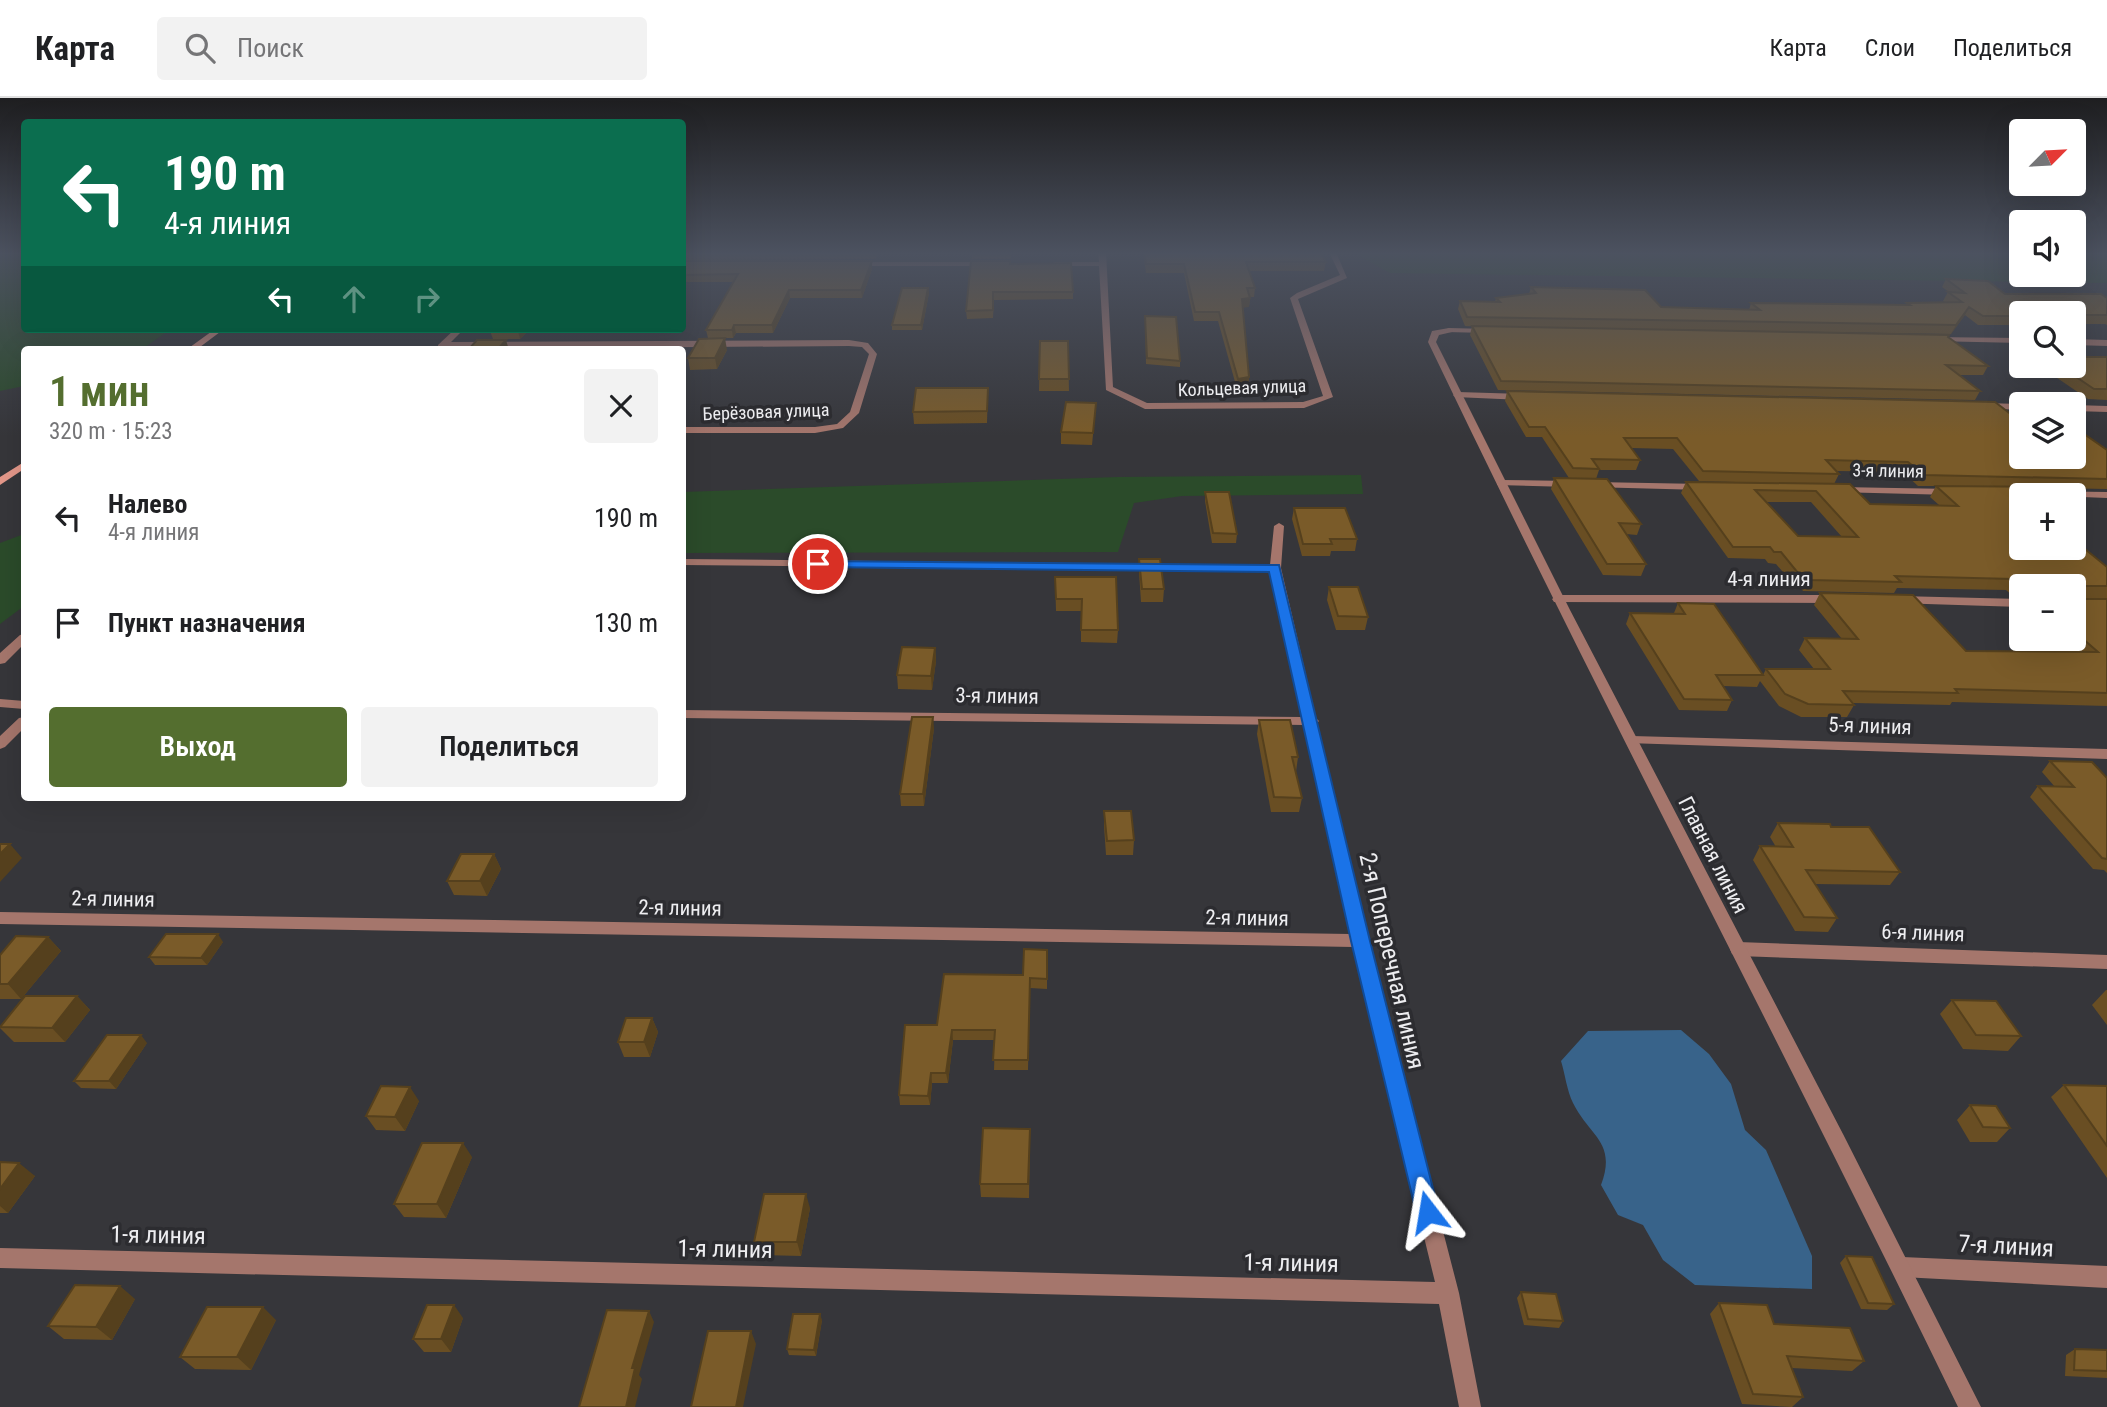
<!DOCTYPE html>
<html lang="ru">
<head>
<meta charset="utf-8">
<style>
	:root { --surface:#fff; --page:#f2f2f2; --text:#202124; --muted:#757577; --line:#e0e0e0; --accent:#546e2f }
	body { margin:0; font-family:"Roboto Condensed",sans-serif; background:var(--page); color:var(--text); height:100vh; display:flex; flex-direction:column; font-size:26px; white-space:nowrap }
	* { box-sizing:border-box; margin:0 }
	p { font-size:23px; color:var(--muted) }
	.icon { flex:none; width:38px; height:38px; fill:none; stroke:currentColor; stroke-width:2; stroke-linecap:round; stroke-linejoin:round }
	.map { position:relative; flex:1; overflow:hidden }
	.details { position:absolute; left:21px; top:248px; width:665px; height:455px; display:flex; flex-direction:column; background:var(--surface); border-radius:7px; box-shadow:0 7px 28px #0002 }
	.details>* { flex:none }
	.top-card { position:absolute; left:21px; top:21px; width:665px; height:214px; border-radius:7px; box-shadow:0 7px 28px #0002; background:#0b6e4f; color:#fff; overflow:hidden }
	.needle { width:46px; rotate:66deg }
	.tools { position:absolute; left:2009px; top:21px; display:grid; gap:14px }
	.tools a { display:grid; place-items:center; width:77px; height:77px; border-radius:7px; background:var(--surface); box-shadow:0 7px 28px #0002; font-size:35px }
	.pin { position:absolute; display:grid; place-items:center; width:60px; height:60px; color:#fff; margin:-30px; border:4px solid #fff; border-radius:50%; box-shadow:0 2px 7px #0007 }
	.me { position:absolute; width:77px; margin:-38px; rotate:346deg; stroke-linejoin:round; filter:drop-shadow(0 0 5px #0008) }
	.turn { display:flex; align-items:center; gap:24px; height:147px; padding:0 28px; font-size:32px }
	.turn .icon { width:91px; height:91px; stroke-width:2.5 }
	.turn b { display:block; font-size:49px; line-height:60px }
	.lanes { display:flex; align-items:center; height:66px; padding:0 28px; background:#0003; justify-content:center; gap:35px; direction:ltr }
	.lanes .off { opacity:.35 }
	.round { display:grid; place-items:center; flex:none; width:74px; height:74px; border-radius:7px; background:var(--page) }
	.overview { display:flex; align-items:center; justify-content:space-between; height:119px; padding:0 28px }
	h1 { font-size:42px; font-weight:600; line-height:52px; color:var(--accent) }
	.action { display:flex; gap:14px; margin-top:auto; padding:14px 28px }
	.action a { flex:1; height:80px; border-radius:7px; background:var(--accent); color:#fff; font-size:28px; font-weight:600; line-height:80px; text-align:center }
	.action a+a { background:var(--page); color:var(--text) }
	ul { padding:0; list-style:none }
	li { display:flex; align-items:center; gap:21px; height:105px; padding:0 28px }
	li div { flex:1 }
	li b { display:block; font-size:26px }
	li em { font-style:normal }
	header { display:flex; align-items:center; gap:42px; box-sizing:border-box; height:98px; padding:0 35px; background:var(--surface); border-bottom:2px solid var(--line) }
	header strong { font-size:33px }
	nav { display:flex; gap:38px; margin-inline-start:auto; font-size:24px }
	.search { width:490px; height:63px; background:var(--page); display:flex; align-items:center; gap:18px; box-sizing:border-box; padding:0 24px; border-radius:7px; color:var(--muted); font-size:26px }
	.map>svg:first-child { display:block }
</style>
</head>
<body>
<header>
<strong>Карта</strong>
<div class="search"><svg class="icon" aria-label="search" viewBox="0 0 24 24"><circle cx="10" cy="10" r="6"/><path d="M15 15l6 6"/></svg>Поиск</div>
<nav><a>Карта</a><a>Слои</a><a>Поделиться</a></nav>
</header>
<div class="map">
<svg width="2107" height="1309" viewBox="0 0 2107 1309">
	<rect width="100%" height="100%" fill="#36363a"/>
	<path fill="#2b4b2a" d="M0 154H24V231H171L141 252H24V288L0 293Z
		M1352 154H2021V177H2074V154H2107V185L1390 175Z
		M1361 377 1363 396 1182 398 1134 405 1118 454 683 455 682 394 1118 379Z
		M24 436V508L0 526V445Z"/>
	<path fill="#38638a" d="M1681 932 1709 956 1731 986 1745 1032 1766 1052 1812 1158V1191L1695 1187 1663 1162 1643 1127 1618 1117 1601 1087C1617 1044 1590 1039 1573 1005 1567 993 1565 976 1561 963L1588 933Z"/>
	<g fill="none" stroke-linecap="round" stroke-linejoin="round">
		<path fill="#a5766c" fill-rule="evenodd" d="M1098 154H1106L1113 289 1147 305 1303 304 1323 298 1290 200 1297 195 1340 177 1329 154H1336L1347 180 1298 201 1333 299 1304 310 1145 311 1106 292 1099 168H1055L1051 166 1055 164H1099Z
			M855 164H989L993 166 989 168H852L851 166Z
			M1449 230 1488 231 1492 233 1488 235 1446 234 1445 232Z
			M455 231H464L451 244 849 242 868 245 877 256 859 315 843 330 815 335H682V329H815L837 326 850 314 869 256 862 249 849 248 438 251V247Z
			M1929 239 2021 240V245L1932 243 1928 241Z
			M2074 241 2107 242V248L2074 247Z
			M1458 294 1523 296 1528 299 1523 302 1455 299 1453 297Z
			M1984 305 2021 306V312L1981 310 1979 308Z
			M2074 307 2107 308V314L2074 313Z
			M1501 382 1570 383 1575 386 1570 389 1497 387V383Z
			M1594 384 1703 386 1708 389 1703 392 1590 389V385Z
			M1839 389 1952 391 1957 394 1952 397 1835 394 1834 392Z
			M2035 393 2107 394V400L2031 397V394Z
			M1279 425 1284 428 1281 470 1316 620 1319 623 1317 625 1368 843 1459 1195 1481 1309H1459L1439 1206 0 1170V1150L1435 1184 1353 849 0 826V814L1350 836 1304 627 682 620V612L1302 619 1270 473 682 467V461L1270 467 1274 428Z
			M1558 497H1837L1843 501 1837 505 1554 504 1552 501Z
			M1899 498 2021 501V509L1895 505 1893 502Z
			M24 536V546L5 565 0 566V555L20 537Z
			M0 601 24 603V611L0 609Z
			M24 619V630L5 649 0 651V638L19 620Z
			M1632 638 2107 651V661L1627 645 1625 642 1627 639Z
			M1738 844 2107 857V871L1738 858 1732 856 1730 851 1732 846Z
			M1902 1159 2107 1168V1190L1902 1179 1895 1176 1891 1169 1895 1162Z"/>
		<path fill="#a5766c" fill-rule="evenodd" d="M1449 230 1453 232 1452 234 1439 237 1436 244 1570 512 1843 1036 1981 1309H1958C1785 952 1599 602 1428 244L1432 233Z"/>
		<path fill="#e4988a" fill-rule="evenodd" d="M215 231H224L196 252H186Z
			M24 364V371L0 387V379Z"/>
	</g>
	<path fill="#694e23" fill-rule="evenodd" d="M682 154H878L876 161 682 162Z
		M972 154H1011V161H972Z
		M1143 154H1320L1326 164 1324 173H1249L1255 190 1254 199H1250L1249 209H1243L1249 279 1248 289 1237 291 1218 223H1194L1184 175H1146Z
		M682 163H872V171L862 200H790L773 235H736L733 240H708L706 232 733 184H682Z
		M1010 166 1073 194V201L994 202 993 220 967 221 966 213Z
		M1946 181 2005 196 2107 200V227L2105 226H2074V215H2021V227H1978L1965 217 1951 236 1465 228 1458 211 1460 203 1495 204 1496 200 1529 196 1531 189 1661 209 1749 212 1751 205 1906 207 1907 205 1945 204 1943 203 1948 194H1949L1942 189Z
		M928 190 929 195 922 232H892V227Z
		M1145 218 1180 263V269L1146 266Z
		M1472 228 1988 268 1983 277H1959L1980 293 1975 302 1498 292 1470 237Z
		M485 231H550L548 233 527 234 520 241H493L490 233H485Z
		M1040 243H1068L1069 293H1039Z
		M727 252 717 271 690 272 688 260Z
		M2107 259V302L2088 301 2041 269 2042 268H2074Z
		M988 290 987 325 914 326 913 314Z
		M1507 293 2021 359 2107 352V391L2050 390 2055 394 2053 397H2021V450L2107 469V500H2082V501H2107V608L1952 604 1950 607 1853 605 1854 607 1847 619H1801L1779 608 1760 583 1766 571H1814L1799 552 1805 540 1842 541 1814 507 1820 495 1966 553 2076 554 2061 541H2074V488H2021V499L2013 498 2006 492 1897 490 1894 495 1803 493 1798 486H1793L1776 466 1768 465 1765 461 1728 460 1681 395 1686 384 1811 386 1699 383 1673 351 1631 350 1640 362 1636 372H1599L1596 381 1641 426 1637 437 1626 436 1646 466 1641 478 1603 477 1551 391 1554 380H1569L1542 339H1526L1505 303ZM1837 373 1903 374 1918 388H1936L1930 399 1939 407 1870 406 1834 386 1839 376ZM1766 404H1811L1842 439 1798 438Z
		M1096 305 1092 347 1061 346V334Z
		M1205 394 1237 436 1236 445H1212L1205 403Z
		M1294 410 1357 441 1355 453H1331L1330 458H1302L1292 421Z
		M1139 461 1164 491 1163 504H1141L1139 474Z
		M1055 479 1118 532 1117 545 1081 544V513H1056Z
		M1329 489 1368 519 1365 532H1336L1327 502Z
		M1678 505 1763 577 1757 589 1723 588 1732 602 1727 613 1679 612 1626 526 1630 515H1674Z
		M935 550 936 563 932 592 898 591 897 577Z
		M1259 622 1298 659 1296 674 1302 700 1299 714H1271L1257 636Z
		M934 630 924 708H901L900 696Z
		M2050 663 2107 680V775L2104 772 2093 771 2030 699 2038 688 2055 689 2042 674Z
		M1104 713 1134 742 1133 757H1106L1104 728Z
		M1778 725 1831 729 1900 774 1890 787 1815 786 1837 820 1828 834 1795 833 1753 762 1760 748 1776 749 1770 739Z
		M494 756 501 771 487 798 454 797 447 783Z
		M48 839 61 853 21 901H0V857Z
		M223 844 207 867H155L149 859Z
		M1047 852V891L1030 890 1028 972H994L995 942H953L948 985H932L930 1007H900L899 997 937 927 1023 877Z
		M2106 892H2107V927L2092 907Z
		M77 898 90 912 65 944H14L0 930V929Z
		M1952 902 2021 938 2008 953 1963 951 1940 916Z
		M652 920 658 934 650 959H624L618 944Z
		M147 945 116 991 81 990 74 983Z
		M2064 987 2107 988V1080L2051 999Z
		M419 1003 405 1033 376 1032 366 1018Z
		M1970 1007 2010 1030 1997 1044H1970L1957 1022Z
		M1030 1045 1029 1100 981 1099 980 1086Z
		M472 1059 446 1120 404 1119 394 1106Z
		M0 1064 35 1078 8 1115H0Z
		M810 1110 801 1158 759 1157 754 1144Z
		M1846 1158 1894 1206 1887 1212 1861 1211 1840 1165Z
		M1521 1194 1563 1223 1559 1230 1524 1227 1517 1200Z
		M135 1201 112 1242 64 1241 48 1228Z
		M1719 1205 1774 1226 1864 1263 1852 1273 1791 1270 1803 1299 1792 1309 1742 1306 1710 1216Z
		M463 1220 451 1254H424L413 1241Z
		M276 1222 251 1272 195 1271 180 1259Z
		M822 1222 816 1258 789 1257 787 1251Z
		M2075 1251 2107 1252V1280L2065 1278 2066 1257Z"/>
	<path fill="#55401d" d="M872 163V171L862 200 861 192Z
		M928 190 929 195 922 232 921 227Z
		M789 192 790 200 773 235 772 227Z
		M1250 200 1249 209 1241 210 1242 201Z
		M1969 209 1965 217 1951 236 1956 227Z
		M734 227 736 235 733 240 732 232Z
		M520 231H526L527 234 520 241 518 233Z
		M725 240 727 252 717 271 715 260Z
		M506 242 509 252H497Z
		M1249 279 1248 289 1237 291 1238 281Z
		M935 550 936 563 932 592 931 578Z
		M933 619 934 630 924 708 923 696Z
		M10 746 22 760 0 784V756Z
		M494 756 501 771 487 798 480 783Z
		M218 836 223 844 207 867 201 860Z
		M48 839 61 853 21 901 8 886Z
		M77 898 90 912 65 944 52 930Z
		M652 920 658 934 650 959 644 944Z
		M952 932 953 942 948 985 946 975Z
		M141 937 147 945 116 991 109 983Z
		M931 975 932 985 930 1007 928 998Z
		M410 989 419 1003 405 1033 395 1019Z
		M463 1045 472 1059 446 1120 437 1106Z
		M19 1065 35 1078 8 1115 0 1108V1091Z
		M806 1096 810 1110 801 1158 797 1144Z
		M120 1188 135 1201 112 1242 96 1229Z
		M454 1207 463 1220 451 1254 441 1241Z
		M263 1209 276 1222 251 1272 237 1259Z
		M649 1213 654 1224 639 1277 642 1281 635 1309H626L632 1270Z
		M820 1216 822 1222 816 1258 814 1252Z
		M751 1233 756 1246 743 1309H736Z"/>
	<path fill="#7a5b29" stroke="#55401d" stroke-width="2" fill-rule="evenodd" d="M972 154H1011L1010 156H972Z
		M1144 154H1320L1326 164H1246L1255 190H1247L1250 200 1242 201 1249 279 1238 281 1219 214H1195L1184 166H1146Z
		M682 163H872L861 192H789L772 227H734L732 232H706L738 176 682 177Z
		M971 163H1010V166L1071 165 1073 194H993V212L966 213Z
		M1946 181 1988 183 2005 196H2101L2107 200V217H2074V215H2021V218H1983L1969 209 1956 227 1467 219 1460 203 1500 204 1496 200 1536 195 1531 189 1645 192 1661 209 1760 212 1751 205 1910 207 1907 205 1962 204 1948 194 1965 195Z
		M902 190H928L921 227H892Z
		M1145 218 1176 219 1180 263 1147 260Z
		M1472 228 1949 237 1948 239 1988 268 1946 267 1980 293 1501 283Z
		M492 231H520L518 233H490Z
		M725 240 715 260H688L699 241Z
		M477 242H506L497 252H468Z
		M1040 243H1068L1069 281H1039Z
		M2074 259H2107V291H2094L2060 268H2074Z
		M916 290H988L987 313 913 314Z
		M1507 293 1995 304 2021 324V359H2074V329L2107 352V381L1924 377 1908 364 1826 362 1839 376 1703 373 1677 340H1624L1640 362 1592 361 1599 371 1573 370 1545 329H1529Z
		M1066 304 1096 305 1093 335 1061 334Z
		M1554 380 1607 381 1641 426 1619 425 1646 466H1607Z
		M1686 384 1850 386 1870 406 1958 408 1936 388 2049 389 2055 394H2037L2042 397H2021V450H2074V442L2107 469V488H2082L2079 490 2082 501H2107V595L1955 591 1958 595 1843 593 1854 607 1808 606 1785 596 1766 571H1830L1805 540 1858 541 1820 495 1913 497 1966 553 2098 554 2074 533V488H2031L2020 486 2013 481 1895 478 1901 484 1809 482 1803 475H1798L1781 454H1774L1770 449H1733ZM1755 392 1816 393 1858 439 1798 438Z
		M1205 394H1229L1237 436 1213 435Z
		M1294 410H1345L1357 441H1330L1332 446H1303Z
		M1139 461H1160L1164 491H1142Z
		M1055 479H1116L1118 532H1081L1082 501H1056Z
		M1329 489H1358L1368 519 1338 518Z
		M1678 505 1714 506 1763 577H1716L1732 602 1684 601 1630 515 1685 516Z
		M902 549 935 550 931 578 897 577Z
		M912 619H933L923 696H900Z
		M1259 622H1290L1298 659H1292L1302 700 1274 699Z
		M2050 663 2092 664 2107 680V761L2102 760 2038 688 2074 689Z
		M1104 713H1131L1134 742 1107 743Z
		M1778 725 1830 726 1831 729H1869L1900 774 1806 772 1837 820 1804 819 1760 748 1793 749Z
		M0 746H10L0 756Z
		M461 756H494L480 783H447Z
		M166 836H218L201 860 149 859Z
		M16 838 48 839 8 886H0V857Z
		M1024 851 1047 852V881L1030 880 1028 962H993L995 932H952L946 975H931L928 998 899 997 905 927H937L944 876 1023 877Z
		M25 898H77L52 930 0 929Z
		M1952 902 1996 903 2021 938 1976 937Z
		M626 920H652L644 944H618Z
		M107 937H141L109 983H74Z
		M2064 987 2107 988V1048Z
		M381 988 410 989 395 1019 366 1018Z
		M1970 1007 1996 1008 2010 1030 1983 1029Z
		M983 1030 1030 1031 1028 1086H980Z
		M422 1045H463L437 1106H394Z
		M0 1064 19 1065 0 1091Z
		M764 1096H806L797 1144H754Z
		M1846 1158 1872 1159 1894 1206 1868 1205Z
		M75 1187 120 1188 96 1229 48 1228Z
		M1521 1194 1556 1196 1563 1223 1528 1221Z
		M1719 1205 1767 1207 1774 1226 1850 1230 1864 1263 1787 1258 1803 1299 1753 1296Z
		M427 1207H454L441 1241H413Z
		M207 1209H263L237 1259H180Z
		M607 1212 649 1213 632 1270H635L626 1309H579Z
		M793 1216H820L814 1252 787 1251Z
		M708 1233H751L736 1309H691Z
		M2075 1251 2107 1252V1273L2074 1272Z"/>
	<linearGradient id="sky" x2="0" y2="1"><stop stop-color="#1e1e20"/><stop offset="0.46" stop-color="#4c5260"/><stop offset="1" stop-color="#4c5260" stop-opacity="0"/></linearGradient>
	<rect width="2107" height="338" fill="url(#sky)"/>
	<path fill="#1a73e8" stroke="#114b97" stroke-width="2" d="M814 463 1279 467 1370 843 1439 1114 1436 1121 1428 1125 1419 1121 1416 1114 1351 843 1269 474 818 469 814 468Z"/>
	<g text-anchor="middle" stroke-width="7" stroke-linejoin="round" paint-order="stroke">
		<g font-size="18" fill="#ededf0" stroke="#2c2c30">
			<text transform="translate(1242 290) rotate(-2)" y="6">Кольцевая улица</text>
			<text transform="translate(766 314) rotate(-2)" y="6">Берёзовая улица</text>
			<text transform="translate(1888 373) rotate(1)" y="6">3-я линия</text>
		</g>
		<g font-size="21" fill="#ededf0" stroke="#2c2c30">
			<text x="1769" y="488">4-я линия</text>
			<text transform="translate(997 598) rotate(1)" y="7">3-я линия</text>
			<text transform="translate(1870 628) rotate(2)" y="7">5-я линия</text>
			<text transform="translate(1713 757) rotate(63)" y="7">Главная линия</text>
			<text transform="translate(113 801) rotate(1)" y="7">2-я линия</text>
			<text transform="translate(680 810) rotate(1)" y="7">2-я линия</text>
			<text transform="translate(1247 820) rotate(1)" y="7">2-я линия</text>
			<text transform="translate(1923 835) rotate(2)" y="7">6-я линия</text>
		</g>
		<g font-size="24" fill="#ededf0" stroke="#2c2c30">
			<text transform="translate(1392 863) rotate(77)" y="8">2-я Поперечная линия</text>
			<text transform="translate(158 1137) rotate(1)" y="8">1-я линия</text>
			<text transform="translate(2006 1148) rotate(3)" y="8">7-я линия</text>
			<text transform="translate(725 1151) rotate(1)" y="8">1-я линия</text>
			<text transform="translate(1291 1165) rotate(1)" y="8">1-я линия</text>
		</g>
	</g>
</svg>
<div class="tools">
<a><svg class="needle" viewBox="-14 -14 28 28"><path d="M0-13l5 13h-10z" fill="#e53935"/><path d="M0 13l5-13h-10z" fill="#757577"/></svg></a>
<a><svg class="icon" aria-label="sound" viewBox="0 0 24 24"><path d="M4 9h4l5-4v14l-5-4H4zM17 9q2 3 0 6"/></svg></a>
<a><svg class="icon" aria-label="search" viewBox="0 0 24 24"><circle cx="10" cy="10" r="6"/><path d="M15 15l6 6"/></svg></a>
<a><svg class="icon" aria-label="layers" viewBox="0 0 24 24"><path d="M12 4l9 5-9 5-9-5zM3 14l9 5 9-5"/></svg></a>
<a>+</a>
<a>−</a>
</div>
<div class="pin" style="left:818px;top:466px;background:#d93025"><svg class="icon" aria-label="arrive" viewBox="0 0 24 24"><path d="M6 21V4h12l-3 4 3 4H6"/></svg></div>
<svg class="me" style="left:1428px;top:1114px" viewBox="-20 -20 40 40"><path d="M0-17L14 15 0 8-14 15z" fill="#1a73e8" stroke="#fff" stroke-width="4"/></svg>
<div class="top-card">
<div class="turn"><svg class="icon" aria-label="left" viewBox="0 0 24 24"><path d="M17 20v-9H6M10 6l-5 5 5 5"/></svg><div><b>190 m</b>4-я линия</div></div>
<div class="lanes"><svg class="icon" aria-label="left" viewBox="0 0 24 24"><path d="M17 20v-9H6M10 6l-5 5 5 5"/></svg><svg class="icon off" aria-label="ahead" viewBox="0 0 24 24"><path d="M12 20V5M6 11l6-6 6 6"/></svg><svg class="icon off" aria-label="right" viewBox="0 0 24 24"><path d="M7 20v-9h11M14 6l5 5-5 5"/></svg></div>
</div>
<section class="details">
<div class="overview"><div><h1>1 мин</h1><p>320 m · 15:23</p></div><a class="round"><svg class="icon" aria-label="close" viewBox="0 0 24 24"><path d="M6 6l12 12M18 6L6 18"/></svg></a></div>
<ul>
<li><svg class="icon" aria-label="left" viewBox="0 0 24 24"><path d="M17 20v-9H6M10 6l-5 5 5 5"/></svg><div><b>Налево</b><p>4-я линия</p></div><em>190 m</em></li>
<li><svg class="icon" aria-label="arrive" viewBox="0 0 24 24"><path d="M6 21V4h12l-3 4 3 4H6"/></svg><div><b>Пункт назначения</b></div><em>130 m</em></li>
</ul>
<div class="action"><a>Выход</a><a>Поделиться</a></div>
</section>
</div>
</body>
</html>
